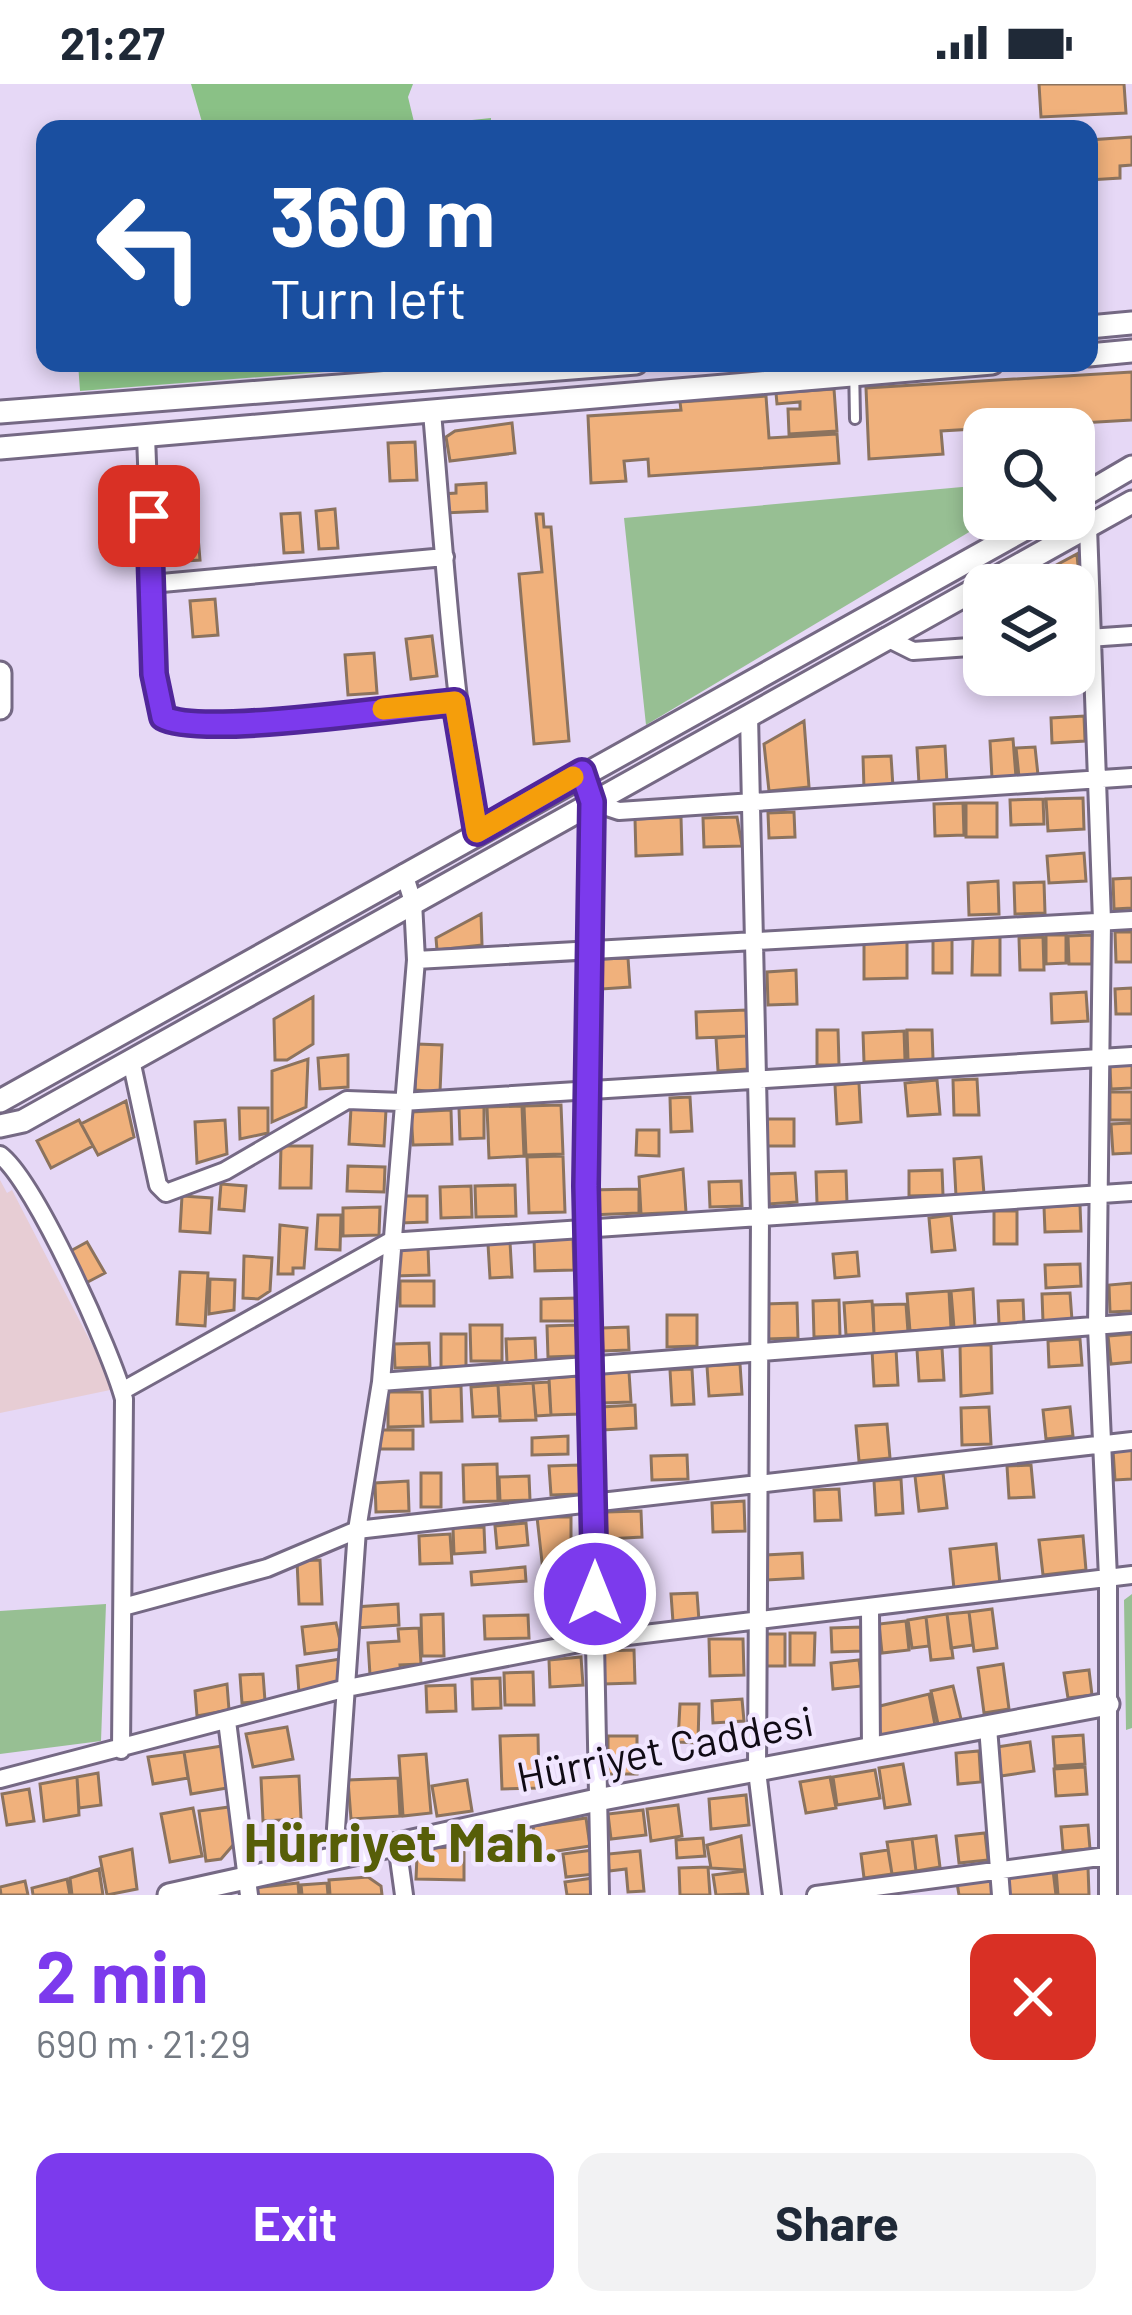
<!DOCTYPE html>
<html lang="en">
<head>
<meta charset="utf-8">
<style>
	:root { --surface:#fff; --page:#f2f2f3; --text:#1f2937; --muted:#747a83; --accent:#7c3aed }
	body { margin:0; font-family:Barlow,sans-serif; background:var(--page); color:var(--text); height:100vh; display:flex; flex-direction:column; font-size:45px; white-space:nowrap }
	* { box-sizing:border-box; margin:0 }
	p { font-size:39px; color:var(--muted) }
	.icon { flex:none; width:66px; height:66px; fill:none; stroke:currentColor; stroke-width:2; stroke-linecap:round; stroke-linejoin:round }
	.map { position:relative; height:1811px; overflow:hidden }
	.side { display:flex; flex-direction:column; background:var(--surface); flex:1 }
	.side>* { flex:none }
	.banner { position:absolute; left:36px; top:36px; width:1062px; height:252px; border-radius:24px; box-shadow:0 6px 18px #0003; background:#1a4fa0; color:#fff; overflow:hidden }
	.buttons { position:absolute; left:963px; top:324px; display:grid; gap:24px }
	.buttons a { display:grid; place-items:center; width:132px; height:132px; border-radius:24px; background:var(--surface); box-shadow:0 6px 18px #0003; font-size:60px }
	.pin { position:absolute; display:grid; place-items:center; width:102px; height:102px; color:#fff; margin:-51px; border-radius:24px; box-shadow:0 6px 18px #0006 }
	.me { position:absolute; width:132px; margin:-66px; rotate:0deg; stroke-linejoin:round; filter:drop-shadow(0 0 9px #0008) }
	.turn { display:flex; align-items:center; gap:42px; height:252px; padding:0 36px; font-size:54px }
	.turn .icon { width:156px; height:156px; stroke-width:2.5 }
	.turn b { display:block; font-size:84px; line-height:102px }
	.round { display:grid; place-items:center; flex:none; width:126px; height:126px; border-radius:24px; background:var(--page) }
	.headline { display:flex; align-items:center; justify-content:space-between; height:204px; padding:0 36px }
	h1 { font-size:72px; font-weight:700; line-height:90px; color:var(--accent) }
	.cta { display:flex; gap:24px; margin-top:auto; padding:24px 36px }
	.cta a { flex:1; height:138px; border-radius:24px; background:var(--accent); color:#fff; font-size:48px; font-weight:700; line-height:138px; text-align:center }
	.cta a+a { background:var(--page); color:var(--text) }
	.status { display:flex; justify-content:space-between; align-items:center; height:84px; padding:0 60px; background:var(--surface); direction:ltr }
	.status svg { height:33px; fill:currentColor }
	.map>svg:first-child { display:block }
</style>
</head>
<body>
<div class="status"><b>21:27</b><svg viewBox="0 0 49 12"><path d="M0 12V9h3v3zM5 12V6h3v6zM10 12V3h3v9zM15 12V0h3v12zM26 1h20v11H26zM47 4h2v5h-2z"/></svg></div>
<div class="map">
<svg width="1132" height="1811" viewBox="0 0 1132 1811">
	<rect width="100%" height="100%" fill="#e6d8f6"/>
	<path fill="#e7cdd4" d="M0 1096 7 1109 12 1106 115 1305 0 1329Z"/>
	<path fill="#97bf93" d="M984 401V435H991L646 641 624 434Z
		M1132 1510V1644L1126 1646 1124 1516Z
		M106 1520 101 1657 0 1670V1527Z"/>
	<path fill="#8ac186" d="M191 0H413L408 13 415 42 491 34V45H204Z
		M78 279H440L80 307Z"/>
	<path fill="#f0b17c" stroke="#8c735e" stroke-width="3" d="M1039 0H1124L1126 29 1041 33Z
		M1132 53V81L1120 82V94L1089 96V56Z
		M1132 288V336L941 347 943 370 869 375 866 304Z
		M834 305 837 347 789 350 788 325H800V318L777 320 776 309Z
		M766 312 769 354 837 350 839 379 649 392 648 375 624 377 626 397 591 399 588 332 681 326 680 318Z
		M512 339 515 369 450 377 446 353 455 347Z
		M415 358 417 396 390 397 388 359Z
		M486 399 487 427 444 429 443 410 456 409V401Z
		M335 425 338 464 319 465 316 427Z
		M300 429 303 468 284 469 281 430Z
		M536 430H543L544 443H551L569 657 534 660 519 490 542 488Z
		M197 440 200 476 170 478 167 442Z
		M1077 470 1081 517 1074 518V501H1049L1047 486Z
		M215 515 218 551 193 553 190 517Z
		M432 552 437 592 411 595 406 555Z
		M1083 567 1084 594 1050 596V591H1074V568Z
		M374 569 377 609 348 611 345 571Z
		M1084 632 1085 657 1052 659 1051 634Z
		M804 637 809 703 769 707 764 660Z
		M1013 655 1016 693 992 694 990 657Z
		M945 662 947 699 919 700 917 664Z
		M1035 663 1038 691 1019 693 1016 664Z
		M891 672 893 703 864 705 863 673Z
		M1083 714 1084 745 1048 747 1046 715Z
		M1043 715 1044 740 1011 741 1010 716Z
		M963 719 964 751 935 752 934 720Z
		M966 719H997V753H966Z
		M794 728 795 753 769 754 768 729Z
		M681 733 682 770 636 772 635 735Z
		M737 733 742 762 704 763 703 734Z
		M1084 769 1086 797 1049 799 1047 772Z
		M1132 794V824L1114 825 1113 795Z
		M998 797 999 830 969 831 968 799Z
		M1044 798 1045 829 1015 830 1014 799Z
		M481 830 482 861 437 866 436 854Z
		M1115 848H1132V878H1116Z
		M1046 851H1066V879L1046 880Z
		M1092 851V880H1069L1068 852Z
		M933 853H952V889H933Z
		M973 853H1000V891H972Z
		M1043 853 1044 886H1020L1019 854Z
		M907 856V894L864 895V857Z
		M628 874 630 903 602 905 600 875Z
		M796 886 797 920 768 921 767 888Z
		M1132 904V930H1116L1115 905Z
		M1086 908 1088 937 1052 939 1051 910Z
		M313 913V960L287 976H275L274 935Z
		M746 926 747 952 697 954 696 928Z
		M817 946H838L839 981H817Z
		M907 946H932L933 975 908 976Z
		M904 947 905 976 864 978 863 949Z
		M747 952 748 985 718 987 716 954Z
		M417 960 442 961 440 1008 415 1006Z
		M348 971V1003L320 1005 318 974Z
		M308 975 306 1023 272 1038V987Z
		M1132 981V1004L1111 1005 1110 982Z
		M977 995 979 1031H954L953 996Z
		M937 996 940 1030 908 1032 905 999Z
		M859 999 861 1038 837 1040 835 1001Z
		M1110 1008H1132V1036H1110Z
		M690 1013 692 1047 671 1048 670 1014Z
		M126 1017 134 1053 98 1071 81 1040Z
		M561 1021 563 1070 526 1071 524 1022Z
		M522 1022 524 1072 489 1074 487 1023Z
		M484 1023V1054L460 1055 459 1024Z
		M239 1024H268V1049L240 1055Z
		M351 1024 386 1026 384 1062 349 1060Z
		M451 1026 452 1060 413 1061 411 1028Z
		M765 1035H794V1062H765Z
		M79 1036 93 1062 51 1084 37 1057Z
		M225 1036 227 1070 197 1079 195 1038Z
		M1132 1039V1069L1113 1070 1111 1040Z
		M637 1046H659V1072L636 1071Z
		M281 1062H312L311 1104H280Z
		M563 1072 565 1128 529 1129 527 1073Z
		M981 1073 984 1110 956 1112 954 1075Z
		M348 1082 385 1083 384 1108 347 1107Z
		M683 1085 686 1128 641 1130 639 1093Z
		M942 1086 943 1111 909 1112V1087Z
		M846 1087 847 1119H817L816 1088Z
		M795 1089 797 1118 768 1120 767 1090Z
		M741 1097 742 1122 710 1123 709 1098Z
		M221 1100 246 1102 244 1127 219 1125Z
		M515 1101 516 1132 476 1133 475 1102Z
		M471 1102 472 1133 441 1134 440 1103Z
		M639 1105V1129L589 1131 588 1106Z
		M182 1112 212 1114 210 1149 180 1147Z
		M399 1112H427V1138L400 1139Z
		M1080 1121 1081 1147 1045 1148 1044 1123Z
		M380 1123 379 1151 343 1152V1124Z
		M994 1127H1017V1160H994Z
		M318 1131H341L340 1166 316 1165Z
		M951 1131 955 1166 932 1168 929 1134Z
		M280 1141 307 1144 304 1184H293V1190H278Z
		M573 1153 574 1186 535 1187 534 1154Z
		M87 1158 105 1189 82 1201 65 1170Z
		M510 1158 512 1193 490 1194 488 1160Z
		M428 1163 429 1191 393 1192 392 1164Z
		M857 1168 859 1192 835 1194 833 1170Z
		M244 1172 272 1174 270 1207 258 1215 243 1214Z
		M1080 1180 1081 1202 1046 1204 1045 1181Z
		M180 1188 208 1189 205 1242 177 1240Z
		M210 1195 235 1196 234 1226 209 1230Z
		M400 1197H434V1222H400Z
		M1132 1199V1227L1110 1228 1109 1201Z
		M973 1205 975 1243 954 1244 951 1207Z
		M949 1207 951 1244 910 1247 907 1210Z
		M1070 1209 1072 1236 1043 1238 1042 1210Z
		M577 1214V1237H541V1215Z
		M839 1216 840 1252 814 1253 813 1217Z
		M1023 1216 1024 1239 999 1240 998 1217Z
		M872 1217 874 1250 846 1251 844 1219Z
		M797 1219 798 1254 766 1255 764 1220Z
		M906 1220 908 1248 874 1250 873 1221Z
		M667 1231H697V1262L667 1263Z
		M470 1241H502V1277H471Z
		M576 1241 577 1272 548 1273 547 1242Z
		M628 1243 629 1266 603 1267 602 1244Z
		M441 1250H466V1283H441Z
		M1132 1250V1278L1111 1280 1108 1252Z
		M535 1254 536 1277 507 1279 506 1255Z
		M1080 1255 1082 1281 1049 1283 1048 1257Z
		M429 1259 430 1283 395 1284 394 1260Z
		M960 1261H991L992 1309 961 1312Z
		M942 1264 944 1296 919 1297 917 1266Z
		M896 1265 898 1301 874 1302 872 1266Z
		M740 1280 742 1310 709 1312 707 1282Z
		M692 1285 694 1320 672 1321 670 1286Z
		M629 1288 631 1318 601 1319 600 1289Z
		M578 1292 580 1330 551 1331 549 1294Z
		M549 1298 551 1331 536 1332 533 1299Z
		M533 1299 536 1336 500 1337 498 1301Z
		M498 1301 500 1332 473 1333 471 1303Z
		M461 1302 462 1337 431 1338 430 1303Z
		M388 1308H422L423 1342 388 1343Z
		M635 1321 636 1344 603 1346 601 1323Z
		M989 1323 991 1360 962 1361 961 1324Z
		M1070 1323 1073 1352 1046 1355 1043 1326Z
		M887 1340 890 1374 859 1377 856 1342Z
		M380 1346H413V1365H380Z
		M568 1352V1370L532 1371V1354Z
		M1132 1365V1395L1115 1396 1113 1366Z
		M687 1371 688 1395 652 1396 651 1372Z
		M497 1380 498 1417 464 1418 463 1381Z
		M579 1381 580 1410 551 1411 549 1382Z
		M1031 1381 1034 1413 1009 1414 1007 1382Z
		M421 1389H441V1423H421Z
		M943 1389 947 1424 919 1427 915 1392Z
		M529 1392 530 1416 500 1417 499 1393Z
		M901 1395 903 1429 876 1431 874 1397Z
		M408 1397 409 1427 376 1428 375 1399Z
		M839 1405 841 1436 815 1437 814 1406Z
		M744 1417 745 1447 713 1448 712 1419Z
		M641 1427 642 1453 607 1455 606 1428Z
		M537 1433H571V1487H543Z
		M526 1439 528 1461 497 1464 495 1442Z
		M484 1443 485 1468 454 1470 453 1444Z
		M450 1450 452 1479 420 1480 419 1452Z
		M1083 1452 1086 1486 1043 1491 1039 1456Z
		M996 1460 1000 1500 954 1505 950 1465Z
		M802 1469 803 1494 767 1496 766 1471Z
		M320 1476 322 1520H299L297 1477Z
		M525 1483 526 1497 472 1501 471 1488Z
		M697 1509 699 1537 673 1538 671 1510Z
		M640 1515 641 1541 608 1543 607 1516Z
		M398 1520 399 1541 356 1544 355 1523Z
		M581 1521 582 1549 555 1550 554 1522Z
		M992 1525 997 1564 974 1567 969 1528Z
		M969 1528 973 1561 951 1564 947 1530Z
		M443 1530 444 1572H422L421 1531Z
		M947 1530 953 1574 931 1576 926 1533Z
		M528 1531 529 1554 485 1555 484 1532Z
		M926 1533 929 1562 912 1564 908 1536Z
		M906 1537 909 1566 882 1569 879 1540Z
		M336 1539 342 1565 305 1570 302 1543Z
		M862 1543 863 1567 832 1568 831 1544Z
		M419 1544 421 1580 400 1581 401 1589 370 1591 368 1559 399 1557 398 1545Z
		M790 1549H815L814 1581H790Z
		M762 1550H785V1582H762Z
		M709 1555H743L744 1591 710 1592Z
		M634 1566 635 1599 604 1600 603 1567Z
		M581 1573 583 1601 550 1603 549 1576Z
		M340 1575 337 1602 299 1609 297 1582Z
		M859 1576 862 1602 833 1605 831 1579Z
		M1003 1580 1009 1625 984 1629 978 1584Z
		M1089 1586 1092 1611 1068 1614 1064 1589Z
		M533 1588 534 1621H505L504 1589Z
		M263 1590 265 1617 242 1619 240 1591Z
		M500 1594 501 1624 473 1625 472 1595Z
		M227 1600 229 1626 197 1632 195 1607Z
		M455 1601 456 1627 427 1628 426 1602Z
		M953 1602 961 1635 938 1640 931 1607Z
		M929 1610 935 1641 881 1654 876 1623Z
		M742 1615 744 1637 713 1639 712 1617Z
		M680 1620H699L698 1659 678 1658Z
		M287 1643 293 1675 253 1683 246 1650Z
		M538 1651 539 1704 502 1705 500 1652Z
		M1083 1651 1085 1680 1055 1682 1053 1653Z
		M608 1652H637V1690H608Z
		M1030 1658 1034 1687 1001 1692 997 1663Z
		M222 1662 227 1704 191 1710 184 1668Z
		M979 1667 981 1698 958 1700 956 1669Z
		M184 1668 188 1694 153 1700 148 1673Z
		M426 1670 431 1729 403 1732 399 1672Z
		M903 1680 910 1720 885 1724 879 1684Z
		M1085 1683 1087 1710 1056 1712 1054 1685Z
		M875 1686 880 1714 837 1721 833 1693Z
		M98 1689 101 1721 79 1724 77 1693Z
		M299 1692 301 1735 263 1737 261 1694Z
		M77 1693 79 1731 44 1737 40 1700Z
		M830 1693 836 1724 806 1729 800 1698Z
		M398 1694 400 1732 351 1735 348 1696Z
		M467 1696 472 1727 437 1732 432 1702Z
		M29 1705 34 1737 7 1741 2 1710Z
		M746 1711 749 1741 711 1745 709 1715Z
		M678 1721 682 1752 651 1757 647 1725Z
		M229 1723 234 1760 221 1775 206 1777 199 1727Z
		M193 1724 202 1772 170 1778 161 1730Z
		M643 1726 646 1751 611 1755 608 1730Z
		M586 1734 590 1762 537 1770 533 1742Z
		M1088 1741 1090 1765 1063 1767 1061 1743Z
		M985 1749 988 1776 959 1779 956 1752Z
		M741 1752 745 1786 711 1784 707 1761Z
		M936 1752 940 1783 916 1787 912 1755Z
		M703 1754 705 1772 677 1774 676 1756Z
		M912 1755 916 1787 892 1790 887 1758Z
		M464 1763V1796L416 1795 417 1772 423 1764Z
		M132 1765 137 1805 107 1811 100 1773Z
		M593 1766 595 1790 566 1793 563 1770Z
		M888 1766 892 1790 864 1794 861 1770Z
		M640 1767 644 1807 628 1808 626 1785 609 1787 608 1770Z
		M708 1783 710 1811H680L679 1784Z
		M1088 1783 1089 1811H1058L1056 1785Z
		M99 1785 103 1811H72L70 1794Z
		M1053 1786 1056 1811H1009L1007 1791Z
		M745 1787 748 1810 716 1811 713 1791Z
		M368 1793 381 1802 382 1811H330L329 1796Z
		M593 1794 595 1811H567L565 1798Z
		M67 1795 70 1811H33L32 1804Z
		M991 1795 993 1811H959L957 1799Z
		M25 1797 28 1811H1L0 1803Z
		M298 1799 299 1811H255L254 1804Z
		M327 1799 328 1811H302L301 1801Z"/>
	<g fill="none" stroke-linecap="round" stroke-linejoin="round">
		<g stroke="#756984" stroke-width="14">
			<path id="service" d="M854 279 855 335"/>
		</g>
		<g stroke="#756984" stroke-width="22">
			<path id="minor" d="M432 328C444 469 453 609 477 748
				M146 352 155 590 163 633C199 654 403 623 455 618
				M1088 443 1102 837 1097 1243 1108 1494V1811
				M151 500 445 473
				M885 553 913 567 984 562
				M1074 555 1132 551
				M749 631 760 1131 757 1687 772 1811
				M582 688 592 718 619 727 1132 693
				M592 718 586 1103 600 1811
				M416 876 1132 836
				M131 976 158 1101 166 1109 225 1087 347 1016 402 1018 1132 972
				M0 1071C35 1097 112 1269 124 1315L121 1666
				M381 1298 1132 1239
				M122 1307 389 1158 1132 1108
				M123 1523 267 1484 357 1446 1132 1357
				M870 1526 871 1665
				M227 1637 249 1811
				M988 1643 1001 1811
				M0 1695 347 1604 595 1556 1132 1491
				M397 1760 404 1811
				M334 1773 357 1446 381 1298 416 876 413 818 404 789
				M816 1811 1107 1772"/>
		</g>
		<g stroke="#756984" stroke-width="27">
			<path id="tertiary" d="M1089 243 1132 239
				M1089 271 1132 267
				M0 328 636 279
				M0 364 992 279
				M1074 417 1132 383
				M0 589V624
				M0 1017 1043 435
				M0 1042 23 1037 1132 418
				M169 1811 597 1716 1108 1620"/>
		</g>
		<use href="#service" stroke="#fff" stroke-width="8"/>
		<use href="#minor" stroke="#fff" stroke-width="16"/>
		<use href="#tertiary" stroke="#fff" stroke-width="21"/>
	</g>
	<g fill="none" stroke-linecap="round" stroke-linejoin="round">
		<g stroke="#51269a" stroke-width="30">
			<path id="route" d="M149 432 154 590 163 633C199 654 403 623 455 618L477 748 582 688 592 718 586 1102 595 1510"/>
		</g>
		<use href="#route" stroke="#7c3aed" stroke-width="21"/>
		<path stroke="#f59e0b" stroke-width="21" d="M383 625 455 618 477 748 573 693"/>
	</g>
	<g text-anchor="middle" stroke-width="9" stroke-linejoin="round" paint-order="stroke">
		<g font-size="42" fill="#100b15" stroke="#f1e6ff">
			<text transform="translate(665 1665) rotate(-11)" y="15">Hürriyet Caddesi</text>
		</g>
		<g font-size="54" font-weight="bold" fill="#575e08" stroke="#f1e6ff">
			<text x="401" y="1778">Hürriyet Mah.</text>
		</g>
	</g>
</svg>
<div class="buttons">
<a><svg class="icon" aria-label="search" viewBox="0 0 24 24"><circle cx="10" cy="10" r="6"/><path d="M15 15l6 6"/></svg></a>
<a><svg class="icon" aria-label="layers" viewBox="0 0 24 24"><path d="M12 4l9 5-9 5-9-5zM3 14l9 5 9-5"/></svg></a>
</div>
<div class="pin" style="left:149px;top:432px;background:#d93025"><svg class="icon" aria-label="arrive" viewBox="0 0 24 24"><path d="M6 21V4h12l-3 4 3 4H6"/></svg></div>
<svg class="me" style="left:595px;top:1510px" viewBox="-20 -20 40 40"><circle r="17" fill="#7c3aed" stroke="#fff" stroke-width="3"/><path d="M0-11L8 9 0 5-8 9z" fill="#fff"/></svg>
<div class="banner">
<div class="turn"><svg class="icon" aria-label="left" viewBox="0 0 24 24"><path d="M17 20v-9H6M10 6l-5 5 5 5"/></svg><div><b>360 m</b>Turn left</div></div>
</div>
</div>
<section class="side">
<div class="headline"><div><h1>2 min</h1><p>690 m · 21:29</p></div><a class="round" style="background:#d93025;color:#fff"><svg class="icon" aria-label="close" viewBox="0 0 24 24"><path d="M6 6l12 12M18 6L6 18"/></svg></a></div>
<div class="cta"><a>Exit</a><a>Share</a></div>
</section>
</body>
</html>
